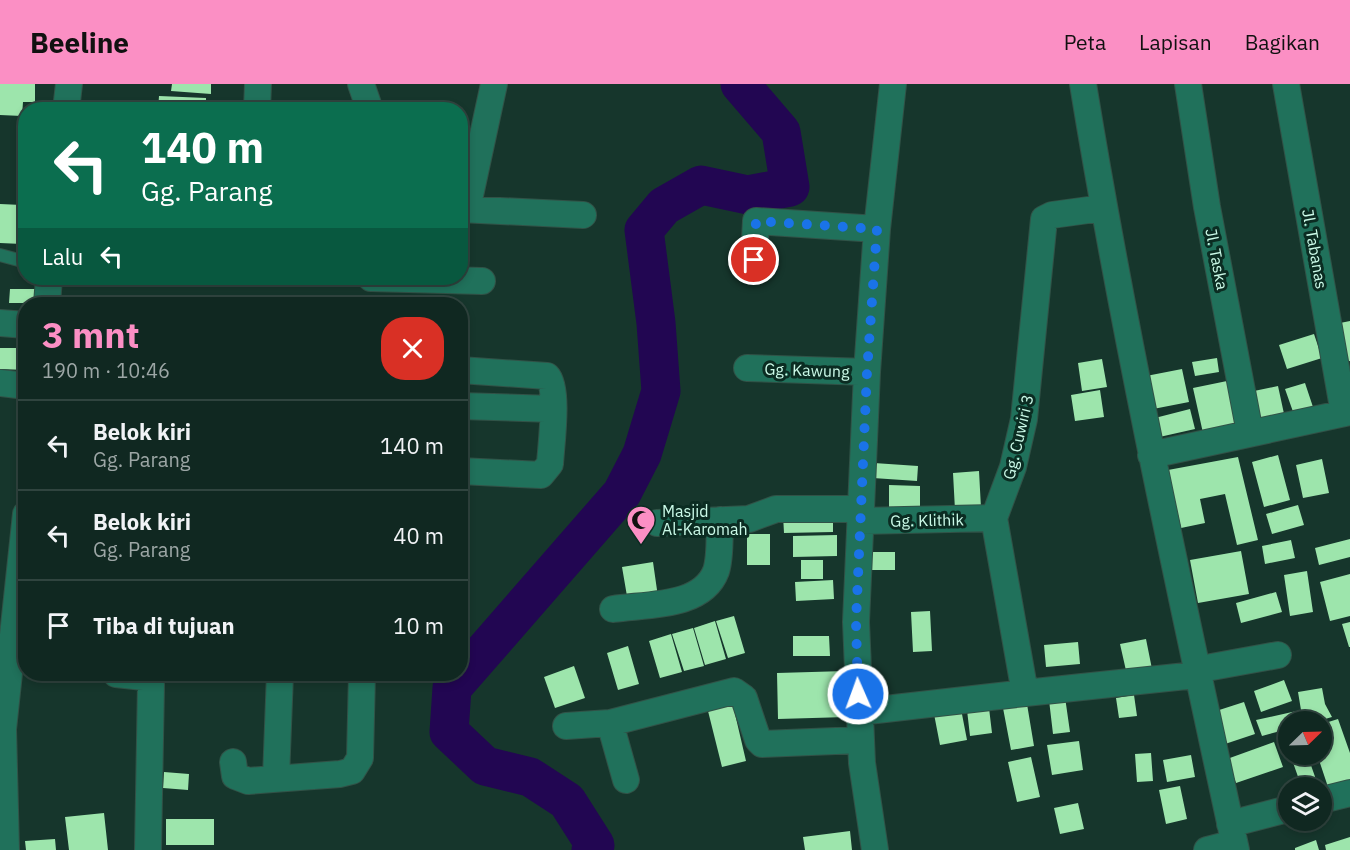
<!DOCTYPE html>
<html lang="id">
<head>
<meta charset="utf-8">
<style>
	:root { --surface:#102821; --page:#1e342e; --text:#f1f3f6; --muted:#9ca6a5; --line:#30443f; --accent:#fb8fc4 }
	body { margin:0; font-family:"IBM Plex Sans",sans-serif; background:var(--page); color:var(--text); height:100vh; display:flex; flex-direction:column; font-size:22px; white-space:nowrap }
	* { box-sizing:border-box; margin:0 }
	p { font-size:20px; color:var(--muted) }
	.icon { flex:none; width:33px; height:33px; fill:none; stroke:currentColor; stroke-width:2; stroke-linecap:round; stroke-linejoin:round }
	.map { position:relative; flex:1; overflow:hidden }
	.side { position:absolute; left:18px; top:213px; width:450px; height:384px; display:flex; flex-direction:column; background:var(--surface); border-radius:24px; box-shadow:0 3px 9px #0003,0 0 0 2px var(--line) }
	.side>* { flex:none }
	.top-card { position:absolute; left:18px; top:18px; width:450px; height:183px; border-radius:24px; box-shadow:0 3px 9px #0003,0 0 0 2px var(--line); background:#0b6e4f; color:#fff; overflow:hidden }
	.needle { width:39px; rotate:67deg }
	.buttons { position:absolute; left:1278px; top:627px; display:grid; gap:12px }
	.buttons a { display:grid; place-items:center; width:54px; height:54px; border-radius:50%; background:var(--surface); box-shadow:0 3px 9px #0003,0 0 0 2px var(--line); font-size:30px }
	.pin { position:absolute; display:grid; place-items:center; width:51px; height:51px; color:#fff; margin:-26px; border:3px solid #fff; border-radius:50%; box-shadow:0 2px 6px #0007 }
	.me { position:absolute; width:66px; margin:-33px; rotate:358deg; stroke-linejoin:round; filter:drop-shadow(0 0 4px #0008) }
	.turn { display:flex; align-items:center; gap:21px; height:126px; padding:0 24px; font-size:27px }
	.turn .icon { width:78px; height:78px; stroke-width:2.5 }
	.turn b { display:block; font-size:42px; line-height:51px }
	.then { display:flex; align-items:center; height:57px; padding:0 24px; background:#0003; gap:12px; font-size:22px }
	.round { display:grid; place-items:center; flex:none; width:63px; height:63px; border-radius:24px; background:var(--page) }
	.overview { display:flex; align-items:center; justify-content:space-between; height:102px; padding:0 24px }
	h1 { font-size:36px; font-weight:700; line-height:45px; color:var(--accent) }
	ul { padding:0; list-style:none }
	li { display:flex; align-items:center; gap:18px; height:90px; padding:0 24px; border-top:2px solid var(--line) }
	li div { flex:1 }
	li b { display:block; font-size:22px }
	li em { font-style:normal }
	header { display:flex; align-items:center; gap:36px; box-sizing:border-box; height:84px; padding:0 30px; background:var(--accent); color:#111 }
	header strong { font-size:28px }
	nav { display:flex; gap:33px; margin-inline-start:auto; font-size:21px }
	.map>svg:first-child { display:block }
</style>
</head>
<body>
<header>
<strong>Beeline</strong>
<nav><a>Peta</a><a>Lapisan</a><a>Bagikan</a></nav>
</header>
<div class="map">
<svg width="1350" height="766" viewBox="0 0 1350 766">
	<rect width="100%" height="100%" fill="#16362c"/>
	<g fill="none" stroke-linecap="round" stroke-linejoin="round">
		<path stroke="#220652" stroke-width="39" d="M591 766 595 761 567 717 530 693 485 682 449 648 452 604 622 409 642 370 661 307 656 239 644 146 664 122 701 101 748 111 790 103 781 48 740 0"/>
	</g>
	<path fill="#9de5ac" d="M0 0H35V18H23L22 32 0 31Z
		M172 0H211V10L171 7Z
		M159 12 206 14V26H158Z
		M0 120 22 121V160L0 159Z
		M10 205H37L36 219H9Z
		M1350 237V277L1342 278 1335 240Z
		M1314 250 1322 274 1287 285 1279 261Z
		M0 264H26V286L0 285Z
		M1217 274 1219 288 1195 292 1192 278Z
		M1102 275 1107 303 1082 307 1078 279Z
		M1182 285 1189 318 1148 326 1141 293Z
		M1227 297 1236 342 1203 349 1193 304Z
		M1305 299 1316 332 1297 339 1285 305Z
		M1278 302 1286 339 1263 344 1254 307Z
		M1100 306 1104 333 1075 337 1071 311Z
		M1190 325 1195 345 1155 354 1151 335Z
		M1278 371 1290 416 1264 423 1252 378Z
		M1238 373 1258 456 1237 461 1225 410 1200 415 1205 439 1181 444 1168 386Z
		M1322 375 1329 409 1303 414 1296 381Z
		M874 379 918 382 917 397 873 394Z
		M979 387 981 424 955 426 953 389Z
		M889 401 920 402V425L889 424Z
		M1298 421 1304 441 1272 450 1266 430Z
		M833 430V448L784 449 783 431Z
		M747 450H770V481H747Z
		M837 451V472L793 473V452Z
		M1350 455V473L1319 481 1315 464Z
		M1291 456 1295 474 1265 480 1262 462Z
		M1241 467 1249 510 1198 519 1190 476Z
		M868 468H895V486H868Z
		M801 476H823V495H801Z
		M653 478 658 513 628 518 622 483Z
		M1307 487 1313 528 1290 532 1284 491Z
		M1350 490V532L1330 537 1320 498Z
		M833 496 834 515 796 517 795 498Z
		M1276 508 1282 528 1241 539 1236 519Z
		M930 527 932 567 913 568 911 528Z
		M734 532 745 569 728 574 716 537Z
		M715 537 726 575 705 581 694 544Z
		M1350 538V563H1349L1342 540Z
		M693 544 704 582 684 587 672 550Z
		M671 550 682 588 660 594 649 557Z
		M793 552H829L830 572H793Z
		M1146 555 1152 585 1127 591 1120 560Z
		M1078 558 1080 580 1046 583 1044 561Z
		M628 562 639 600 618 606 607 569Z
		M574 582 585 614 555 624 544 593Z
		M846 587 847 633 778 635 777 589Z
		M1284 596 1292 617 1261 628 1254 607Z
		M1322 604 1325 620 1332 633 1315 638H1288V645L1262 652 1256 636 1301 626 1298 608Z
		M1134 611 1137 632 1119 634 1116 614Z
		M1065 613 1070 648 1053 650 1049 616Z
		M732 617 746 677 722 683 707 623Z
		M1244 618 1255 650 1225 660 1213 628Z
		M1027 620 1034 662 1011 666 1003 624Z
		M989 624 992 649 970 652 967 626Z
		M961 625 967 656 940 661 934 630Z
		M1338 635 1350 669V699L1329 706 1317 670H1322V640Z
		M1079 657 1083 686 1052 691 1047 661Z
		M1274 658 1283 683 1236 699 1227 675Z
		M1151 669 1153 697 1137 698 1135 670Z
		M1290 670H1307L1319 704H1302Z
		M1191 671 1195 693 1167 698 1163 676Z
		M1031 673 1040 713 1017 718 1008 678Z
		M164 688 189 690 188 706 163 704Z
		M1180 702 1187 735 1166 740 1159 706Z
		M1078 719 1084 745 1060 750 1054 724Z
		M104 729 108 766H69L65 733Z
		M166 735H214V761H166Z
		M850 747 852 766H805L803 753Z
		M1350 753V766H1326L1325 761Z
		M55 755 56 766H26L25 757Z
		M1316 756 1319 766H1295V764Z"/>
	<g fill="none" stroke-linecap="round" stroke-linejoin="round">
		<g stroke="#315247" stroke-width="14">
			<path id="service" d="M0 171 26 178"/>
		</g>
		<g stroke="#315247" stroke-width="28">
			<path id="minor" d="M361 0 370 26
				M1083 0C1125 257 1181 511 1236 766
				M1188 0 1207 123 1250 349
				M1286 0 1344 329
				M66 26 69 0
				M257 26 258 0
				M460 125 583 131
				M467 125 494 0
				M754 176 756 137 877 145
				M371 194 482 197
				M47 220 49 194
				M0 239 26 241
				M747 284 867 288
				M460 286 547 292C559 304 551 362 550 380L541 391 460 387
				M0 299 26 302
				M460 322 553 325
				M1151 371 1350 328
				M860 437 994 434
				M657 439 749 435 776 425H861
				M613 525C646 520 702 524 716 487 721 472 719 451 720 436
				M1195 586 1278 571
				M116 590 144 593 151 600 148 766
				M1025 609 1196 591
				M859 628 1025 609 994 434 1013 383 1024 335 1044 135 1052 131 1103 124
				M610 639 626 696
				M566 642 610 639 734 607 744 614 758 656 762 660 860 656
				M233 678 235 692 248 697 340 690 352 687 360 674 362 590
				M276 694 280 590
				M1322 716 1350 709
				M1230 740 1288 725
				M6 766 3 645 26 430
				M875 766 862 679 856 538 867 288 877 145 893 0
				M1207 766 1234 759"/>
		</g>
		<use href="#service" stroke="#20715b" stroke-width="12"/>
		<use href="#minor" stroke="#20715b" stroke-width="26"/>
	</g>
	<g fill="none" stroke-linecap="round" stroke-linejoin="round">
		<path stroke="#1a73e8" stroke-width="10" stroke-dasharray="0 18" d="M754 176 756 137 877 145 867 288 856 538 858 610"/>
	</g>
	<defs>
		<g id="mosque-pin" transform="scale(1.5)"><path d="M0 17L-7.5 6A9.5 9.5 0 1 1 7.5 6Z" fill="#fb8fc4" stroke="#0b2c22"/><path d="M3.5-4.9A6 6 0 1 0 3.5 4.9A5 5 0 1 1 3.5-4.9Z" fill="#111"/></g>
	</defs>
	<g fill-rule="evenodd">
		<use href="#mosque-pin" x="641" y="436"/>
	</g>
	<g text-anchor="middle" stroke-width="6" stroke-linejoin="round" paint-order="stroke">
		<g font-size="16" fill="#cbfae8" stroke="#0b2c22">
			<text transform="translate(1315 165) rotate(80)" y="6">Jl. Tabanas</text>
			<text transform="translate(1217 175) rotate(79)" y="6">Jl. Taska</text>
			<text transform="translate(807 286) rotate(2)" y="6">Gg. Kawung</text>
			<text transform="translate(1018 353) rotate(-77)" y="6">Gg. Cuwiri 3</text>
			<text transform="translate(927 436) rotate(-1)" y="6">Gg. Klithik</text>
		</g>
		<g font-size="16" fill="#cbfae8" stroke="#0b2c22" text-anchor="start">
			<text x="662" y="433">Masjid<tspan x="662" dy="18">Al-Karomah</tspan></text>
		</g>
	</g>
</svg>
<div class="buttons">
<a><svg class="needle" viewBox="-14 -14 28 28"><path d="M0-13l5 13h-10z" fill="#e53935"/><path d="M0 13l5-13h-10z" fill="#9ca6a5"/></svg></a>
<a><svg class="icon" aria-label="layers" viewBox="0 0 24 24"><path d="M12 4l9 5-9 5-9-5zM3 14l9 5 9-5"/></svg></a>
</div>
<div class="pin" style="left:754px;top:176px;background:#d93025"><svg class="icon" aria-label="arrive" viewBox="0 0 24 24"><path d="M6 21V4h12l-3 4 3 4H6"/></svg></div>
<svg class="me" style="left:858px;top:610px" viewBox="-20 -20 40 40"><circle r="17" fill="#1a73e8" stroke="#fff" stroke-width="3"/><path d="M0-11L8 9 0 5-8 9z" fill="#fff"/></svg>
<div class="top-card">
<div class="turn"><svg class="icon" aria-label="left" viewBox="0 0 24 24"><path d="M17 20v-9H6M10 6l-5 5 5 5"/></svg><div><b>140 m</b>Gg. Parang</div></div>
<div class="then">Lalu<svg class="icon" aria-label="left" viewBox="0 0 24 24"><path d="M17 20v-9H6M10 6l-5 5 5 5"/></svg></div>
</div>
<section class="side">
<div class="overview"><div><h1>3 mnt</h1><p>190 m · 10:46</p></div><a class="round" style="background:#d93025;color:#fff"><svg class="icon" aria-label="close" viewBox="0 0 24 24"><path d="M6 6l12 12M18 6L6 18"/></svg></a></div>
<ul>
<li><svg class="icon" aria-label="left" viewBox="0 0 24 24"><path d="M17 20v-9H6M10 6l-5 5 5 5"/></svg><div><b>Belok kiri</b><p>Gg. Parang</p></div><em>140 m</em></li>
<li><svg class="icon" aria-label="left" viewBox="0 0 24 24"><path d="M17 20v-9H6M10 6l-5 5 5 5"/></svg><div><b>Belok kiri</b><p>Gg. Parang</p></div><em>40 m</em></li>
<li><svg class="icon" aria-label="arrive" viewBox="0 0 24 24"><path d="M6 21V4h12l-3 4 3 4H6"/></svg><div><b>Tiba di tujuan</b></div><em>10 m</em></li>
</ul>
</section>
</div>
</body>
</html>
